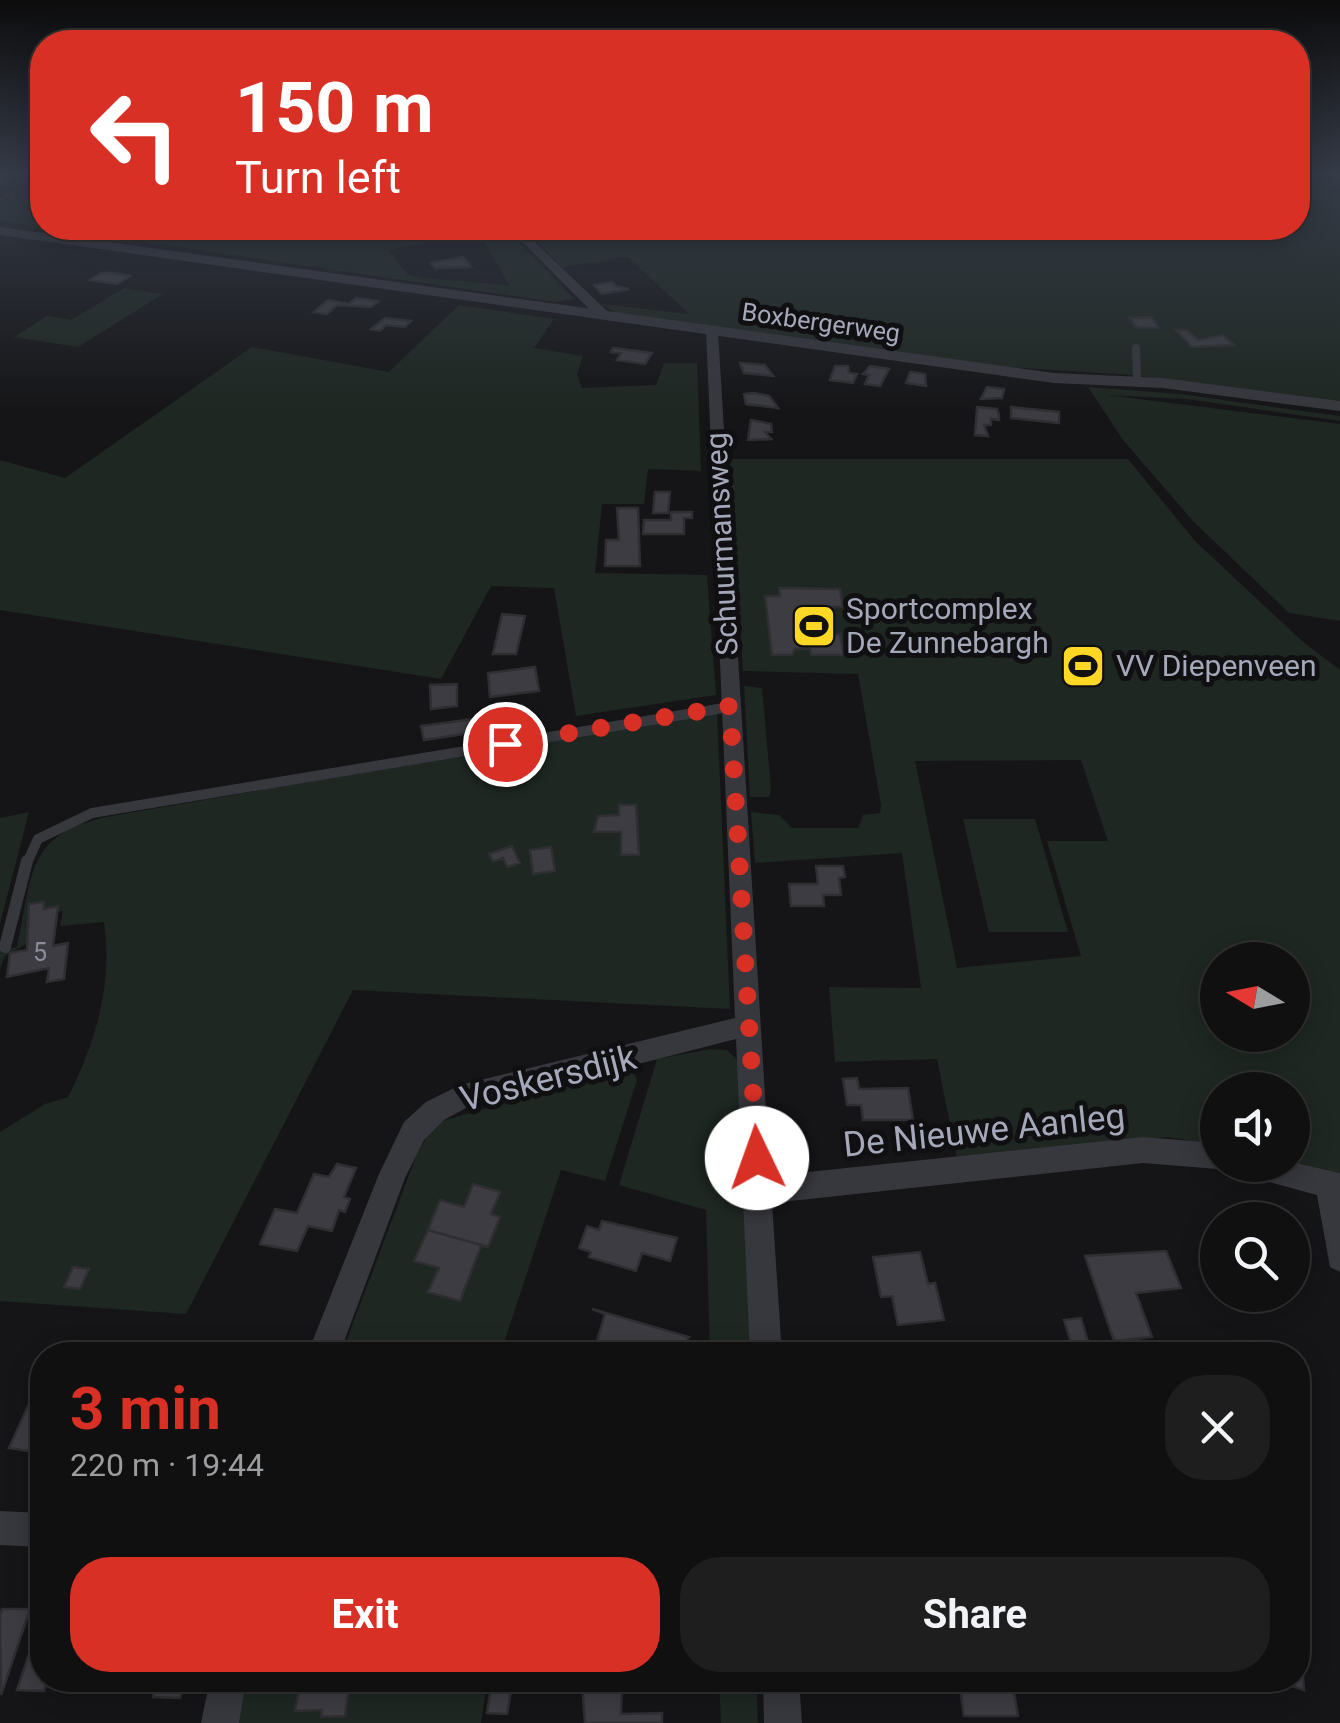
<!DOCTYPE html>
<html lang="en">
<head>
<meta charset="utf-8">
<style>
	:root { --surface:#101011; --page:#1e1e1f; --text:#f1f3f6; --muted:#9c9d9f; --line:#303031; --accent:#d93025 }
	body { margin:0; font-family:Roboto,sans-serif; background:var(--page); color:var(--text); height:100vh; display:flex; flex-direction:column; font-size:38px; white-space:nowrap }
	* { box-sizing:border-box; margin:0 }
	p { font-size:32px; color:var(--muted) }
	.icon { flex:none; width:55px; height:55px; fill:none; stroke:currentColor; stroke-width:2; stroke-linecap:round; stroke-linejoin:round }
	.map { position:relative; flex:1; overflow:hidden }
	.drawer { position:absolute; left:30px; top:1342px; width:1280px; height:350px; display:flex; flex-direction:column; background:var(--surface); border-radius:40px; box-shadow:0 5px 25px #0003,0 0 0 2px var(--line) }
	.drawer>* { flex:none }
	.top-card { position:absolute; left:30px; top:30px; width:1280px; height:210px; border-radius:40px; box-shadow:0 5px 25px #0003,0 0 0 2px var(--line); background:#d93025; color:#fff; overflow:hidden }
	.needle { width:65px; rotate:280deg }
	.buttons { position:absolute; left:1200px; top:942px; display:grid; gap:20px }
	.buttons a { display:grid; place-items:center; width:110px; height:110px; border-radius:50%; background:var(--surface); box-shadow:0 5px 25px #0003,0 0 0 2px var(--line); font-size:50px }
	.pin { position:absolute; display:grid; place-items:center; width:85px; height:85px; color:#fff; margin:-42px; border:5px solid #fff; border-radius:50%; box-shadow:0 2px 10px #0007 }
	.me { position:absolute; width:110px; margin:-55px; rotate:357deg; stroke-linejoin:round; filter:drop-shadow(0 0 8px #0008) }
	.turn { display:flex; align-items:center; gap:35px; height:210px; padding:0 40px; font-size:45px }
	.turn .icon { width:130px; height:130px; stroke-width:2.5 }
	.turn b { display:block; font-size:70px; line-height:85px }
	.round { display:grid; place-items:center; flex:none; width:105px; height:105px; border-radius:40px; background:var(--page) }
	.summary { display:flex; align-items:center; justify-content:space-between; height:170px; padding:0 40px }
	h1 { font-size:60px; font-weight:700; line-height:75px; color:var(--accent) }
	.primary-button { display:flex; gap:20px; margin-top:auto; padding:20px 40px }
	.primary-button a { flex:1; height:115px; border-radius:40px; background:var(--accent); color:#fff; font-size:40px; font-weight:700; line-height:115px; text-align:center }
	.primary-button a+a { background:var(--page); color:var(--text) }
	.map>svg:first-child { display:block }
</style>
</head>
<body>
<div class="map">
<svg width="1340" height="1723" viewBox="0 0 1340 1723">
	<rect width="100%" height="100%" fill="#151517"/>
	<path fill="#1e2721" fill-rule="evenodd" d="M1298 172H1340V403L1133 375 991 366 617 313 601 304 689 314 628 257 562 267 525 230 510 234 574 299 554 302 0 221V204L42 182V228H1298ZM483 240 509 285 421 278 407 274 389 250 433 241Z
		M124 288 163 294 78 347 14 337 47 316 71 320Z
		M459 305 554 319 534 348 583 356 577 374 582 388 656 385 664 363H697L701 471 648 469 644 504H602L595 573 707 575 716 695 576 716 554 588 491 586 441 679 0 610V460L65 478 252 347 389 372Z
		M1088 387 1180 394 1340 416V421L1187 399 1106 395 1340 424V621L1289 613 1193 521 1123 440Z
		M729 459H1128L1195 541 1302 641 1340 670V1173L1293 1162 1292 1090H1218L1217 1145 1167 1137 957 1159 937 1059 835 1062 829 987 921 988 902 853 755 863 751 812 779 815 792 828H858L863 815 880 813 881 805 858 674 743 671ZM1081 760 1108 841H1047L1081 956 957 968 915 761ZM1218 960H1292V1035H1218Z
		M744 686 762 688 771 789 769 797H750Z
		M717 711 730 1009 353 990 186 1314 0 1301V1132L45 1104 68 1097C96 1042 113 983 104 922L60 926 63 911 35 914 28 943 5 956 0 969V950L17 947C33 875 25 835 106 817Z
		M29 812 0 924V818Z
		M963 819H1035L1068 932H989Z
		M711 1049 727 1050 742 1065 755 1355H710L706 1210 619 1185 657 1059Z
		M632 1066 637 1080 605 1181 561 1170 500 1355H341L417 1154 435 1123Z
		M245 1680H487L481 1723H238Z
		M719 1680H756L758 1723H721Z"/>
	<path fill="#3c3c42" stroke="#2f2f33" stroke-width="2.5" d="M463 257 471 267 435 268 431 263Z
		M101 273H113L130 276 117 284 90 280Z
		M612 282 616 286 629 289 602 294 594 285Z
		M356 298 378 301 371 307 337 305 327 314 314 312 328 300 349 304Z
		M1152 317 1159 328H1137L1130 318Z
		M385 318 411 321 405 327 386 325 380 331 371 329Z
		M1176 330H1187L1198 340 1223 335 1234 345 1192 347Z
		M613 348 652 353 645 364 617 360 621 353 611 352Z
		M740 363 765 365 773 376 744 373Z
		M835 366H848L849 373 857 374 853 383 830 380Z
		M870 366 889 369 880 386 865 384 869 375 863 374Z
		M910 372 925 374 926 386 906 383Z
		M987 387 1004 389 1002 398 981 399Z
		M754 393 769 396 778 408 746 404 744 394Z
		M977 407 997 409 999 415V420L991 419V425H984L988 436 975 435Z
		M1011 407 1059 412V423L1011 418Z
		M751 420 771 424 772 432H765L771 439 748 440Z
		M655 492H670L668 513H653Z
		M617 508H638L640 566H605L606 540H619Z
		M671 512H692V518H684V534H643L644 520H671Z
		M779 588 840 589 843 607H821L825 634H840L844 655H811L810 649H795L792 655H772L765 596H780Z
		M502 614 525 616 516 654H493Z
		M535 667 539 691 490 697 488 673Z
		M457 684V706L431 709 430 685Z
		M522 705 525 723 494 727 492 709Z
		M474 719 477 732 424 740 421 726Z
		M619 805H636L639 855H621V832H594L598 816 619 815Z
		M512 846 520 863 507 867 503 858 493 862 489 854Z
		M551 847 555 871 533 874 530 850Z
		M816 866H843L845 877 839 878 841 895H823L824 906H791L789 884H818Z
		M44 902V909L58 906 53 946 68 943 64 979 47 982 49 968 7 977 10 953 27 950 29 904Z
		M857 1078 859 1089 908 1088 913 1120H863L861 1105H847L843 1079Z
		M337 1164 356 1168 344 1197 350 1199 345 1212 339 1210 332 1231 308 1226 297 1251 260 1244 275 1209 297 1213 314 1174 329 1177Z
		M473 1184 500 1192 491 1214 500 1217 488 1247 428 1230 440 1200 464 1207Z
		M602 1221 677 1238 670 1261 642 1253 636 1271 589 1257 591 1252 579 1248 587 1226 599 1230Z
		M428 1230 488 1247 481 1246 460 1301 428 1292 439 1268 414 1261Z
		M1166 1251 1181 1288 1136 1293 1152 1337 1114 1341 1085 1256Z
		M920 1252 928 1284 935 1283 944 1320 898 1325 892 1296 881 1297 873 1257Z
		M73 1267 89 1269 80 1289 64 1287Z
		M592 1309 689 1337 688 1338 681 1355H579L580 1350 593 1354 605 1314Z
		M1081 1318 1092 1355H1075L1064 1320Z
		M42 1375V1453L9 1448Z
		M2 1609H30L1 1695 0 1616Z
		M1298 1636 1300 1637 1304 1690 1273 1680H1298Z
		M33 1642H42V1680H103L101 1684 47 1682 44 1691 17 1690Z
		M103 1680H185L180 1698 153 1697 155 1687 101 1684Z
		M296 1680H350L345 1716 321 1717 322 1710 295 1711 300 1684H295Z
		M492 1680H513L507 1714 487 1713Z
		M959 1680H1012L1018 1716H964Z
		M582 1682H622L621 1714 662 1713V1723H585Z"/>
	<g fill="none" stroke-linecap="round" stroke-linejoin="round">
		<path stroke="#3b3c43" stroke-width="2.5" stroke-dasharray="2.5 4" stroke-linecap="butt" d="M1298 177 1340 188
			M0 184 20 188
			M0 200 42 178"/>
		<path stroke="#37373e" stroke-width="8" d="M1136 348 1137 381"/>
		<path stroke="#37373e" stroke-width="10" d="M27 863 38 839 92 813 730 707"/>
		<path stroke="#37373e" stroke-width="12" d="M5 947 27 861"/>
		<path fill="#37373e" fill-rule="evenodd" d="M509 228H520L608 312V318H598Z
			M706 329 718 332 770 1176 1143 1137 1218 1143V1165H1228L1218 1169 1143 1163 772 1203 782 1355H750L736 1039 466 1108 444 1120 424 1140 405 1178 339 1355H307L379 1174 404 1122 426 1102 460 1085 735 1018Z
			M1292 1162 1340 1173V1272L1330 1267 1317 1195 1254 1178 1244 1174 1240 1165H1292Z
			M0 1511 42 1513V1547L0 1545Z
			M210 1680H246L239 1723H201Z
			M763 1680H799L802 1723H764Z"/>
		<path fill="#37373e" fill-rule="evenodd" d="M0 227 1054 373 1163 378 1340 401V411L1163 388 1054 383 0 235Z"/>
	</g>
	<linearGradient id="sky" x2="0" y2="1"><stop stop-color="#0c0c0d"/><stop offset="0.42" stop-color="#353b47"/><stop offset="1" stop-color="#353b47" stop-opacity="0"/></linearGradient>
	<rect width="1340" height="414" fill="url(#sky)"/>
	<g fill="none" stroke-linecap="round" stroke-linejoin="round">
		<path stroke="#d93025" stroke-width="18" stroke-dasharray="0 32.4" d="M505 744 730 706 757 1158"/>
	</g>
	<defs>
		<g id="stadium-square" transform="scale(2.25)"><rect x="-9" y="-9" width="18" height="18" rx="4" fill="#ffd825" stroke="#101012"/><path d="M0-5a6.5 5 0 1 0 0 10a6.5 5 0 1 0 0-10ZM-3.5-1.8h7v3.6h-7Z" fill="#111"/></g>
	</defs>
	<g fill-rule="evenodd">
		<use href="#stadium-square" x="814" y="626"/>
		<use href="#stadium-square" x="1083" y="666"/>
	</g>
	<g text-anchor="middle" stroke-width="10" stroke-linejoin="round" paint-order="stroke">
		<g font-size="25" fill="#a5a8b9" stroke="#101012">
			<text transform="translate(821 322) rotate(8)" y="9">Boxbergerweg</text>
		</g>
		<g font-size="25" fill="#8b8d9b">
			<text x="40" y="961">5</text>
		</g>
		<g font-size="30" fill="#a5a8b9" stroke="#101012">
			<text transform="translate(722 544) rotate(-93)" y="10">Schuurmansweg</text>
		</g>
		<g font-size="30" fill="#a5a8b9" stroke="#101012" text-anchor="start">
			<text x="846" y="619">Sportcomplex<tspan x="846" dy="34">De Zunnebargh</tspan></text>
			<text x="1116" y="676">VV Diepenveen</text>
		</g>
		<g font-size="35" fill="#a5a8b9" stroke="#101012">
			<text transform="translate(548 1078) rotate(-14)" y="12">Voskersdijk</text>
			<text transform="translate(984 1130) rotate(-6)" y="12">De Nieuwe Aanleg</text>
		</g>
	</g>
</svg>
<div class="buttons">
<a><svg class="needle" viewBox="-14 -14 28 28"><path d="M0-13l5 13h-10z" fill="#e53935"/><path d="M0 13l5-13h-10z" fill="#9c9d9f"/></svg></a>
<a><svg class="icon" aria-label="sound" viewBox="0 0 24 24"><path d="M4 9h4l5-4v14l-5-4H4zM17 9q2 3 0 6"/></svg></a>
<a><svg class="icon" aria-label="search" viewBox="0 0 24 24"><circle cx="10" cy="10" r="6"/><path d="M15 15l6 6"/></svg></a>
</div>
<div class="pin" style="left:505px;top:744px;background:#d93025"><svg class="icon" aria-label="arrive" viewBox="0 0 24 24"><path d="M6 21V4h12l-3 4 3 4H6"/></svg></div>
<svg class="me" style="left:757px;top:1158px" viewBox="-20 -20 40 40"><circle r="19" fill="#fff"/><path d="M0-13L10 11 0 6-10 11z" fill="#d93025"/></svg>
<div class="top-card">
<div class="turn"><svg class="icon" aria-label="left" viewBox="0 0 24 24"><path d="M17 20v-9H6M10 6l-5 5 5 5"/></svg><div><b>150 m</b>Turn left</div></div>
</div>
<section class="drawer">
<div class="summary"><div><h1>3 min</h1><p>220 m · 19:44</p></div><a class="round"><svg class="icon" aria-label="close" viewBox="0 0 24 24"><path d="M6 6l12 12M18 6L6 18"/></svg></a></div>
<div class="primary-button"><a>Exit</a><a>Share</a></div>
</section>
</div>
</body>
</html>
